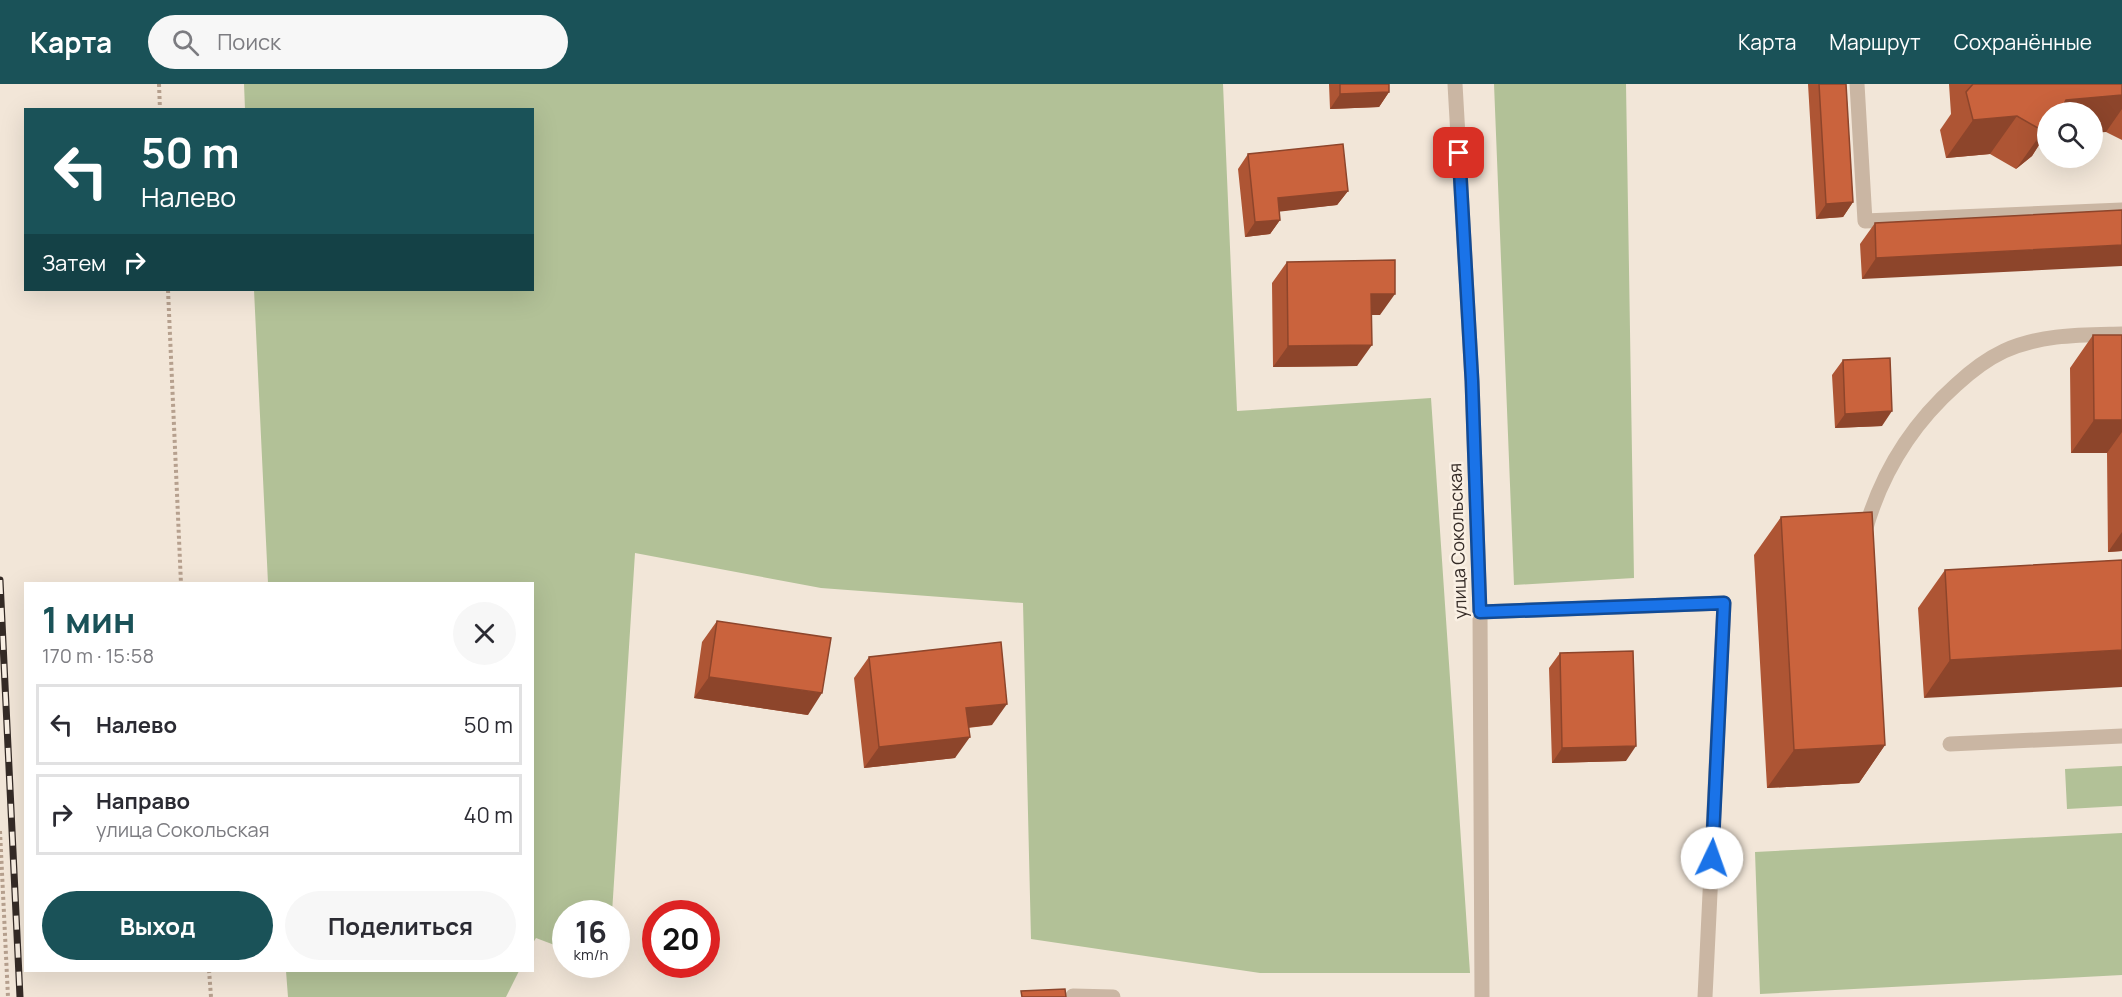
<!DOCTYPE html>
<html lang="ru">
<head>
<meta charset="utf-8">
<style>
	:root { --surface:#fff; --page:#f7f7f7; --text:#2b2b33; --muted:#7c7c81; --line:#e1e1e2; --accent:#1a5258 }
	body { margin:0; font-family:Manrope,sans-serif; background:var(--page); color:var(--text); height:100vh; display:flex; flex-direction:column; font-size:22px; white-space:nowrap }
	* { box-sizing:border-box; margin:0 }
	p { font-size:20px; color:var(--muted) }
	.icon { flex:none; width:33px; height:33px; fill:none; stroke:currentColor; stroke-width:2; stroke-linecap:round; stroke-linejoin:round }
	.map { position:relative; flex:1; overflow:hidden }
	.details { position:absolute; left:24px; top:498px; width:510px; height:390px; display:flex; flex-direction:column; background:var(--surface); border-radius:0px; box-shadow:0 6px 24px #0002 }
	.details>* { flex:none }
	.top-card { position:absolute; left:24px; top:24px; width:510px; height:183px; border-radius:0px; box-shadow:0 6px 24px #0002; background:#1a5258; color:#fff; overflow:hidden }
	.buttons { position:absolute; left:2037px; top:18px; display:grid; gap:12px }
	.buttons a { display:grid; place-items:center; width:66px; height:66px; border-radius:50%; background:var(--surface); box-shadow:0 6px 24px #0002; font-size:30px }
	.speed { position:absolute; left:552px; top:816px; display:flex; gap:12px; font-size:30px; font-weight:700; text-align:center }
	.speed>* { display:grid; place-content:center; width:78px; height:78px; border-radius:50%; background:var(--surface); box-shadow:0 6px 24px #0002; line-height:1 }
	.speed small { font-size:15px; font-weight:400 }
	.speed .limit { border:9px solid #d22; background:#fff; color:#111 }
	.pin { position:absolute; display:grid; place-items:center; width:51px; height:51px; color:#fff; margin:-26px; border-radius:12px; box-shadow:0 3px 9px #0006 }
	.me { position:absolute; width:66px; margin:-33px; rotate:3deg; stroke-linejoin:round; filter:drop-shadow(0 0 4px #0008) }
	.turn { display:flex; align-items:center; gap:21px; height:126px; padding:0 18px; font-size:27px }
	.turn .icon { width:78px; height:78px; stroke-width:2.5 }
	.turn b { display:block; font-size:42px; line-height:51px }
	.then { display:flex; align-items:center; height:57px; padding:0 18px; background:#0003; gap:12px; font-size:22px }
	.round { display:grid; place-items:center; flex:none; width:63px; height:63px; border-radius:32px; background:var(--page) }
	.head { display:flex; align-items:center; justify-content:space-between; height:102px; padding:0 18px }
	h1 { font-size:36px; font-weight:700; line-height:45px; color:var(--accent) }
	.cta { display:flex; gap:12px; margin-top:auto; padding:12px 18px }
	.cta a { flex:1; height:69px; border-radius:36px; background:var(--accent); color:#fff; font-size:24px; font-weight:700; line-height:69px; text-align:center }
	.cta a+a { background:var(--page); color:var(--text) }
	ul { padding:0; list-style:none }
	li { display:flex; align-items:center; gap:18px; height:81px; margin:0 12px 9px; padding:0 6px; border:3px solid var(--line); border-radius:0px }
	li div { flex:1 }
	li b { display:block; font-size:22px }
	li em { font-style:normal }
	header { display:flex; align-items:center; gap:36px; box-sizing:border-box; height:84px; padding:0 30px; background:var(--accent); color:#fff }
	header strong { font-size:28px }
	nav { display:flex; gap:33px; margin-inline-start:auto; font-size:21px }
	.search { width:420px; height:54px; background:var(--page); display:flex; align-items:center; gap:15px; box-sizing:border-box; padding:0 21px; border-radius:33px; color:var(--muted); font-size:22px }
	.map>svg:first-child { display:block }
</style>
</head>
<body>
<header>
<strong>Карта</strong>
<div class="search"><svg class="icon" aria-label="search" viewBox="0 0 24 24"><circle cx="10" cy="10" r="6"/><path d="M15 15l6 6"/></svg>Поиск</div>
<nav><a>Карта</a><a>Маршрут</a><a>Сохранённые</a></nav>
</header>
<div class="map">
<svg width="2122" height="913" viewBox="0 0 2122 913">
	<rect width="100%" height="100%" fill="#f2e6d8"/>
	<path fill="#b2c197" d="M244 0H1223L1237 327 1431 314 1470 889H1260L1031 855 1023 519 821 504 635 469 612 829 566 830 565 865 536 854 533 859 532 500 268 499 254 206H532V26L245 25Z
		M1494 0H1626L1634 494 1514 501Z
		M2122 682V722L2067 725 2065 685Z
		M2122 749V891L1760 910 1755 768Z
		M286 887V886L519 887 506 913H288Z"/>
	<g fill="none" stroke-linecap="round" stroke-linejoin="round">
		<path stroke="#b6a08e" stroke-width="4" stroke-dasharray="3 3" stroke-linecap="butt" d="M159 0 160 26
			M168 206 181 500
			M0 747 8 913
			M209 886 211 913"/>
		<path stroke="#cab6a3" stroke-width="15" d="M1455 0 1472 297 1480 528 1482 913
			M1857 0 1865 137 2122 126
			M1865 447C1881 390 1911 341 1956 301 1970 288 1987 275 2004 267 2041 250 2083 251 2122 250
			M1480 528 1724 519 1705 913
			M1950 660 2122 652
			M1073 912 1113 913"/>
		<g stroke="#352b26" stroke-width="7">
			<path id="rail" d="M0 496 20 913"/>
		</g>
		<use href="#rail" stroke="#faf0e4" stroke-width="4.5" stroke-dasharray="14" stroke-linecap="butt"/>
	</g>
	<path fill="#ae5534" d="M1329 0H1389V8L1379 23 1330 25Z
		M1808 0H1846L1853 118 1843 133 1816 135Z
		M1949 0H2122V56L2106 48 2048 28V53H2044L2032 72 2016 85 1990 70 1946 74 1940 46 1951 30Z
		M1248 70 1348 107 1337 121 1279 127 1280 136 1270 150 1245 153 1238 85Z
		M2122 126 1862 195 1860 160 1875 139Z
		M1287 178 1380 231H1372L1357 282 1273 283 1272 199Z
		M2093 251H2122V467L2108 468 2107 369H2071L2070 284Z
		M1843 276 1882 342 1835 344 1832 291Z
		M1781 433 1885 661 1859 699 1767 704 1754 471Z
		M2122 476 1924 614 1918 524 1945 486Z
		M717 537 808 631 694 614 702 558Z
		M1560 569 1626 677 1552 679 1549 584Z
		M869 573 992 641 968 644 955 674 864 684 854 594Z"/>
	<path fill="#8d452b" d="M1389 8 1379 23 1330 25 1340 10Z
		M2122 11V25L2106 48 2092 49V28H2057L2066 16Z
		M2017 32 1990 70 1946 74 1973 36Z
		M2048 42V53H2044L2032 72 2016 85 2043 47Z
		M1348 107 1337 121 1268 129 1278 114Z
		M1853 118 1843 133 1816 135 1826 120Z
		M1280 136 1270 150 1245 153 1255 138Z
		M2122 161V182L1862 195 1876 174Z
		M1371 210H1395L1380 231H1357Z
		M1372 261 1357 282 1273 283 1288 262Z
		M1892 327 1882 342 1835 344 1845 330Z
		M2094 336H2122V348L2107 369H2071Z
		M2122 448V467L2108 468Z
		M2122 566V603L1924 614 1950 576Z
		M709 593 822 609 808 631 694 614Z
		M1007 620 992 641 952 645 966 624Z
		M970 653 955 674 864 684 879 663Z
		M1885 661 1859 699 1767 704 1794 666Z
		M1636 662 1626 677 1552 679 1562 664Z"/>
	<path fill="#ca633d" stroke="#8d452b" stroke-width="1.5" d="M1340 0H1389V8L1340 10Z
		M1819 0H1846L1853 118 1826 120Z
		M1973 0H2122V11L2066 16 2060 28H2048V43L2043 47 2017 32 1973 36 1966 8Z
		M1343 60 1348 107 1278 114 1280 136 1255 138 1248 70Z
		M2122 126V161L1876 174 1875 139Z
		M1395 176V210H1371L1372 261 1288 262 1287 178Z
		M2093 251H2122V336H2094Z
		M1890 274 1892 327 1845 330 1843 276Z
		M1872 428 1885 661 1794 666 1781 433Z
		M2122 476V566L1950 576 1945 486Z
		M717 537 831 554 822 609 709 593Z
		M1001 558 1007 620 966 624 970 653 879 663 869 573Z
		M1633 567 1636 662 1562 664 1560 569Z
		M1065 905 1066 913H1022L1021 907Z"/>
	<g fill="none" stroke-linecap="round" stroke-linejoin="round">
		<g stroke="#114b97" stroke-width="15">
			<path id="route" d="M1459 69 1472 297 1480 528 1724 519 1712 774"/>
		</g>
		<use href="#route" stroke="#1a73e8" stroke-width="10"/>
	</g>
	<g text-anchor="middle" stroke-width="5" stroke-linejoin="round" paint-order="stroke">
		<g font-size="18" fill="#352b26" stroke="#faf0e4">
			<text transform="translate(1458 457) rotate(-92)" y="6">улица Сокольская</text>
		</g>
	</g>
</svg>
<div class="buttons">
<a><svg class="icon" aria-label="search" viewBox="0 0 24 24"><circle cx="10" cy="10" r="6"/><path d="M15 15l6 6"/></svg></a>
</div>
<div class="speed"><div>16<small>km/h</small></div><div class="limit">20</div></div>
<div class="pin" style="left:1459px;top:69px;background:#d93025"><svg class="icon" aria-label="arrive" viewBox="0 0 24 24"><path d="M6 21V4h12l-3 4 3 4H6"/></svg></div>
<svg class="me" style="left:1712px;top:774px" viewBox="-20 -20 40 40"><circle r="19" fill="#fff"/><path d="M0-13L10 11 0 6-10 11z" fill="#1a73e8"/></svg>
<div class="top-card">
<div class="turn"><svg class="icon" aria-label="left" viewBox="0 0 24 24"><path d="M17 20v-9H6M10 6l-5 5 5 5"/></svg><div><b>50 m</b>Налево</div></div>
<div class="then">Затем<svg class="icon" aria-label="right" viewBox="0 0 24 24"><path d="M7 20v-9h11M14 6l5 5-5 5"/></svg></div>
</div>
<section class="details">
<div class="head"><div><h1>1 мин</h1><p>170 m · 15:58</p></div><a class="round"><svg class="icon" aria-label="close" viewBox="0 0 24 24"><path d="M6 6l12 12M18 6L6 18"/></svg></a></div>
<ul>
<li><svg class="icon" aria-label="left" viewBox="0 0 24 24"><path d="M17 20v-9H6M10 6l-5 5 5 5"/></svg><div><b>Налево</b></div><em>50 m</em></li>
<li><svg class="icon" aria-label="right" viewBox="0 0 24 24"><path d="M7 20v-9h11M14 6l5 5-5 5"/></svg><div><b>Направо</b><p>улица Сокольская</p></div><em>40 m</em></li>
</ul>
<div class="cta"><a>Выход</a><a>Поделиться</a></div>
</section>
</div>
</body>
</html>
